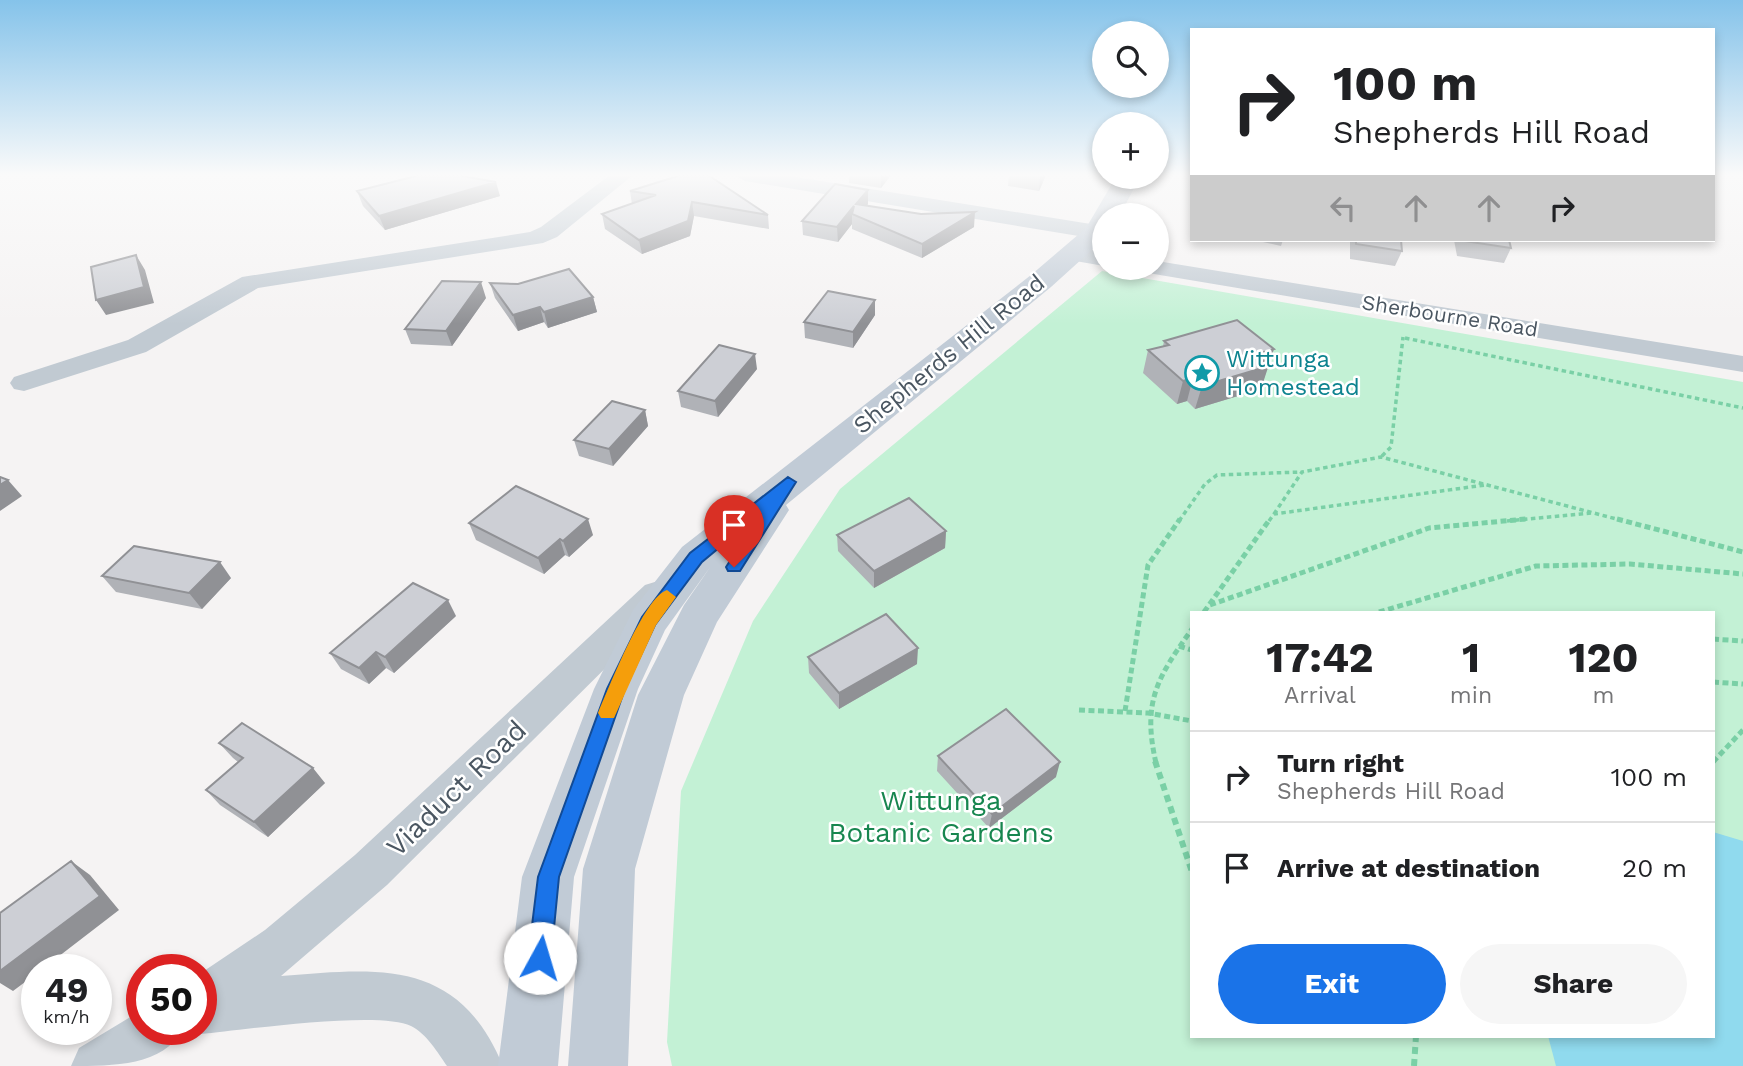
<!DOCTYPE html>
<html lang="en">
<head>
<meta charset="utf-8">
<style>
	:root { --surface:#fff; --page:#f6f6f6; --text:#202124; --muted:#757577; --line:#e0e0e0; --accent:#1a73e8 }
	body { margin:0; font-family:"Work Sans",sans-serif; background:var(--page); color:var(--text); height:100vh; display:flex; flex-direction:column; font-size:26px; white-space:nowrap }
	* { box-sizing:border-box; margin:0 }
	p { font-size:23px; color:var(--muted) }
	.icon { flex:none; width:38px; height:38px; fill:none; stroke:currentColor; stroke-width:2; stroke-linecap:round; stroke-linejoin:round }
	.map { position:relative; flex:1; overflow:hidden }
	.sheet { position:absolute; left:1190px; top:611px; width:525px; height:427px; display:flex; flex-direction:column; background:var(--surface); border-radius:0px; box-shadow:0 4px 10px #0003 }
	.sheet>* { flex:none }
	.banner { position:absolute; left:1190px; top:28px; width:525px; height:214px; border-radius:0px; box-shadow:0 4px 10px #0003; background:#fff; color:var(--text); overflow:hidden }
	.buttons { position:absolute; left:1092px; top:21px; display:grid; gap:14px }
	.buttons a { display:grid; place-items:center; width:77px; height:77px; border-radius:50%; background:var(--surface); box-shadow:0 4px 10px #0003; font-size:35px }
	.speed { position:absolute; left:21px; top:954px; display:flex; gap:14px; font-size:35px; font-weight:700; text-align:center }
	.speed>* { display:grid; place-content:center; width:91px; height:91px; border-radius:50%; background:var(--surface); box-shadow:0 4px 10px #0003; line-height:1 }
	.speed small { font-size:18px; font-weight:400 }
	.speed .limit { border:10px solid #d22; background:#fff; color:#111 }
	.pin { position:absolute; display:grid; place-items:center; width:60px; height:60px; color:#fff; margin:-72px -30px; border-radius:50% 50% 50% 0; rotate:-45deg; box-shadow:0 0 7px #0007 }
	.pin .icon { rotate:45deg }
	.me { position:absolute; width:77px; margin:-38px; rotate:6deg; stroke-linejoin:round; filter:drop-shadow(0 0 5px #0008) }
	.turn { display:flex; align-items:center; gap:24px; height:147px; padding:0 28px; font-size:32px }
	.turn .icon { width:91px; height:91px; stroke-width:2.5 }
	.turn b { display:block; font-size:49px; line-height:60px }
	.lanes { display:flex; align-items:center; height:66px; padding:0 28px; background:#0003; justify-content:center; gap:35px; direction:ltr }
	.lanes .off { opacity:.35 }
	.eta { display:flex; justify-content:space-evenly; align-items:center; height:119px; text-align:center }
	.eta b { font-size:42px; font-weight:700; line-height:49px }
	.cta { display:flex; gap:14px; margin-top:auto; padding:14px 28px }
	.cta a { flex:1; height:80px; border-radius:42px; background:var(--accent); color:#fff; font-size:28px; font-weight:700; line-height:80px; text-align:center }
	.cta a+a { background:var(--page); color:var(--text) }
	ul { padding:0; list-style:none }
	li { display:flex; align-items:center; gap:21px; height:91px; padding:0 28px; border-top:2px solid var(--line) }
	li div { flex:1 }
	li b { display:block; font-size:26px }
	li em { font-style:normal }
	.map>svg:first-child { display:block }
</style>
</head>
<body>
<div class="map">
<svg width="1743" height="1066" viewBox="0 0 1743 1066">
	<rect width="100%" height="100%" fill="#f5f3f3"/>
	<path fill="#c3f1d5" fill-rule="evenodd" d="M1102 271 1743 382V1066H672L667 1042 681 791 753 621 840 489ZM1192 612H1713V1036H1192Z"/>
	<path fill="#90daee" d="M1713 832 1743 841V1066H1556L1548 1036H1713Z"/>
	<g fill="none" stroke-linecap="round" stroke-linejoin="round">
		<path stroke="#7ad0a6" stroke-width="3.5" stroke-dasharray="4.5 3.5" stroke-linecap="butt" d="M1405 338 1743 408
			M1382 456 1391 447 1403 337
			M1274 514 1302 472 1381 457 1624 521
			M1179 521 1205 484 1217 475 1301 472
			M1269 521 1274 514 1485 485
			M1507 521 1591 513"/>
		<path stroke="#7ad0a6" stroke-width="5" stroke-dasharray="6 3.5" stroke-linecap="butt" d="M1617 519 1743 552
			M1210 605 1429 528 1526 519
			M1204 612 1270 519
			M1379 612 1536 566 1630 564 1743 574
			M1713 639 1743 641
			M1179 646 1192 650
			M1713 682 1743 684
			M1079 710 1148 713 1192 721
			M1125 711 1148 565 1180 519
			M1713 762 1743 730
			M1156 763C1142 702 1157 678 1192 629"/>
		<path stroke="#7ad0a6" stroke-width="6" stroke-dasharray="7 5" stroke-linecap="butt" d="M1155 761 1192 872
			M1414 1066 1416 1036"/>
		<path fill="#c1cad2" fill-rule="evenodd" d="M610 175H633L557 237 543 243 258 288 146 352 24 391 14 389 10 383 14 377 128 340 242 277 530 232 541 227Z
			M735 175H783L1097 225 1104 227V237L1097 239 745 181Z
			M1072 247 1104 252V266L1064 259 1060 254 1064 249Z
			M1157 261 1743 356V372L1148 273 1144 268H1157Z
			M658 581 671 585 676 594 671 603 387 885 281 976C380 968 458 958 503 1066H447C438 1053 426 1033 411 1026 380 1010 242 1030 201 1034L189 1029H201V973L265 930 355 855 645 585Z
			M142 1010V1029H183C163 1066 114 1066 71 1066L79 1048Z"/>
		<path fill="#c1cbd6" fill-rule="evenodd" d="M1116 177H1140L1120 215H1104V239L1051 287 786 505 789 510 717 622 684 695 635 869 628 1066H568L583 869 638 695 684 605 711 566 665 630 638 689 574 877 558 1066H498L522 877 594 689 633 610 682 547 1031 275 1086 228Z"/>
	</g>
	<path fill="#b0b2b7" d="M849 175H891L881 188 849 183Z
		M1009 175H1046L1039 191 1008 186Z
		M357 191 500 196 385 230 363 206Z
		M630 191 768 215 769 229 694 216 690 236 642 254 605 229 602 214 632 204Z
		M868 204 867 205 974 227 922 258 852 229V224L838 242 803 235 802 221Z
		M1254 240H1283L1281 246Z
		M1350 240H1401L1402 251 1395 266 1350 259Z
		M1454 240H1509L1511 248 1504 263 1457 256Z
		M490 283 593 297 597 312 548 328 544 322 518 331 495 298Z
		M486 298 452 346 411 344 405 329Z
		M875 315 853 348 805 338 804 322Z
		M1164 341 1268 365 1261 389 1195 409 1187 401 1177 404 1143 373 1148 350 1163 346Z
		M757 369 718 417 681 407 678 391Z
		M645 410 648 426 613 466 579 456 574 440Z
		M469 523 593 535 569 557 565 555 544 574 476 540Z
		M946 531 945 548 874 588 838 551 837 535Z
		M102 576 231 578 202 609 116 592Z
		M456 616 394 673 386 668 369 684 341 669 330 653Z
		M808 657 917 664 839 709 809 673Z
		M219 743 325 783 268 837 220 805 206 790 238 762 233 758Z
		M938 756 1056 777 989 828 937 771Z"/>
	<path fill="#909195" d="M881 175H891L881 188Z
		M1041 175H1046L1039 191 1040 177Z
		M496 182 500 196 385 230 379 216Z
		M868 190V204L858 217 856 204Z
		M692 202 694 216 690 236 642 254 639 240Z
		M854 206 852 214V224L838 242 837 227Z
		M975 212 974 227 922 258V244Z
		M136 255 145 270 154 303 106 315 96 300Z
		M481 282 486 298 452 346 446 331Z
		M593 297 597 312 548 328 544 312Z
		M875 300V315L853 348V332Z
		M540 307 544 322 518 331 513 315Z
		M1274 349 1261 389 1195 409 1202 386 1255 355Z
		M755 354 757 369 718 417 715 401Z
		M1193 378 1187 401 1177 404 1183 381Z
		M645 410 648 426 613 466 609 449Z
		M8 480 22 496 0 511V485Z
		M588 519 593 535 569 557 563 541Z
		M946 531 945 548 874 588V571Z
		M560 539 565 555 544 574 538 558Z
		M220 562 231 578 202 609 189 593Z
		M448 600 456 616 394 673 385 657Z
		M918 648 917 664 839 709V693Z
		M376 652 386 668 369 684 359 668Z
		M1060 762 1056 777 989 828 992 814Z
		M313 768 325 783 268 837 254 822Z
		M71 861 90 875 119 910 41 970H37V973L13 991 0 983V971Z"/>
	<path fill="#cdcfd5" stroke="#909195" stroke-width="2" d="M420 175H457L496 182 379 216 357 191Z
		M681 175H708L768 215 692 202 688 221 639 240 602 214 656 195 630 191Z
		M835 184 868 190 856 204 921 214 975 212 922 244 852 214 854 206 837 227 802 221Z
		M1356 240H1401L1402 251 1356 244Z
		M1464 240H1509L1511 248 1464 241Z
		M136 255 144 287 96 300 91 267Z
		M569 269 593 297 544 312 540 307 513 315 490 283 518 284Z
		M442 281 481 282 446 331 405 329Z
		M828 291 875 300 853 332 804 322Z
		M1237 320 1274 349 1255 355 1269 366 1202 386 1193 378 1183 381 1148 350 1169 345 1164 341Z
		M719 345 755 354 715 401 678 391Z
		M612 401 645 410 609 449 574 440Z
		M0 477 8 480 0 485Z
		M516 486 588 519 563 541 560 539 538 558 469 523Z
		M909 498 946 531 874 571 837 535Z
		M134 546 220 562 189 593 102 576Z
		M413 583 448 600 385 657 376 652 359 668 330 653Z
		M886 614 918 648 839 693 808 657Z
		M1006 709 1060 762 992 814 938 756Z
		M242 723 313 768 254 822 206 790 243 758 219 743Z
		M71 861 100 896 0 971V913Z"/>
	<linearGradient id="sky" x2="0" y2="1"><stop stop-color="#85c3ea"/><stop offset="0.54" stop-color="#fafafa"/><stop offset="1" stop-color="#fafafa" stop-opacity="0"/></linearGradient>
	<rect width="1743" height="324" fill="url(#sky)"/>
	<path fill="#1a73e8" stroke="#114b97" stroke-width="2" d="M788 477 796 482 740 571H728L726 567 761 513 702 562 655 625 625 689 559 877 551 958 548 966 540 969 531 966 528 958 538 877 607 689 642 617 690 553Z"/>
	<path fill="#f59e0b" d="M667 590 676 597 656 625 614 718H601L598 713C609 688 644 597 667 590Z"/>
	<defs>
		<g id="sight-ring" transform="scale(1.75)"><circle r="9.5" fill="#fff" stroke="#0f9aa8" stroke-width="1.5"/><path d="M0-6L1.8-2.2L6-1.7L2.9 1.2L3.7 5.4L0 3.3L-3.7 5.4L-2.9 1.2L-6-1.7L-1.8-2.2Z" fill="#0f9aa8"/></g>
	</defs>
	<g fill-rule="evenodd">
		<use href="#sight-ring" x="1202" y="373"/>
	</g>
	<g text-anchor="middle" stroke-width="5" stroke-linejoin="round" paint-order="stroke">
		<g font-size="21" fill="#4a5661" stroke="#fff">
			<text transform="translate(1450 316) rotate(9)" y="7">Sherbourne Road</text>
		</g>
		<g font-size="24" fill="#4a5661" stroke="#fff">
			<text transform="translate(949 354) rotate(-39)" y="8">Shepherds Hill Road</text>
		</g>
		<g font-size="24" fill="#0d838f" stroke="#fff" text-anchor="start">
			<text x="1226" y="367">Wittunga<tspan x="1226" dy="28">Homestead</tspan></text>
		</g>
		<g font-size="28" fill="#4a5661" stroke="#fff">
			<text transform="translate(456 788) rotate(-44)" y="10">Viaduct Road</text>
		</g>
		<g font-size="28" fill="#17864f" stroke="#fff">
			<text x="941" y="810">Wittunga<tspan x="941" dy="32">Botanic Gardens</tspan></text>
		</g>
	</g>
</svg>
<div class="buttons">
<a><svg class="icon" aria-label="search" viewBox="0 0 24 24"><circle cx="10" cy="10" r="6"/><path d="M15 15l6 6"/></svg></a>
<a>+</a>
<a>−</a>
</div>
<div class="speed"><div>49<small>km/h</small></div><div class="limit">50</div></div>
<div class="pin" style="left:734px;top:567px;background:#d93025"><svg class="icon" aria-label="arrive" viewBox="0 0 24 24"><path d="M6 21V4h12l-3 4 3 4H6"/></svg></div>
<svg class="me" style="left:540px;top:958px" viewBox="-20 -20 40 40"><circle r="19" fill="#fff"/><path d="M0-13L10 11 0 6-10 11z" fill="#1a73e8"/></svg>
<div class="banner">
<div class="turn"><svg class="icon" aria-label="right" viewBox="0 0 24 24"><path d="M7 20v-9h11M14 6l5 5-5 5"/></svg><div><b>100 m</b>Shepherds Hill Road</div></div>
<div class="lanes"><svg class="icon off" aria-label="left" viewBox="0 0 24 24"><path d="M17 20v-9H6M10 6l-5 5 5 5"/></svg><svg class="icon off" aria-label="ahead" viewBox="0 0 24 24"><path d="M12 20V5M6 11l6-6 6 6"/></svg><svg class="icon off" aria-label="ahead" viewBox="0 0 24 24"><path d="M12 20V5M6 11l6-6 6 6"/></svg><svg class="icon" aria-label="right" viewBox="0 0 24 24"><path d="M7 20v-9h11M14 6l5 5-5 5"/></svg></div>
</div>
<section class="sheet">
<div class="eta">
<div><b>17:42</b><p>Arrival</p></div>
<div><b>1</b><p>min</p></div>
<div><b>120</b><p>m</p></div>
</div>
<ul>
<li><svg class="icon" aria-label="right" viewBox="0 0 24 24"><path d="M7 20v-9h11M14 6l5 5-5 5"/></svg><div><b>Turn right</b><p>Shepherds Hill Road</p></div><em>100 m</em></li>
<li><svg class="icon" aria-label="arrive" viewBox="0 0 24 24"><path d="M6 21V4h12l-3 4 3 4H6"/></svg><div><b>Arrive at destination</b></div><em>20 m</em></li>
</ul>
<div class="cta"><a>Exit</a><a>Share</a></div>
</section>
</div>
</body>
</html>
